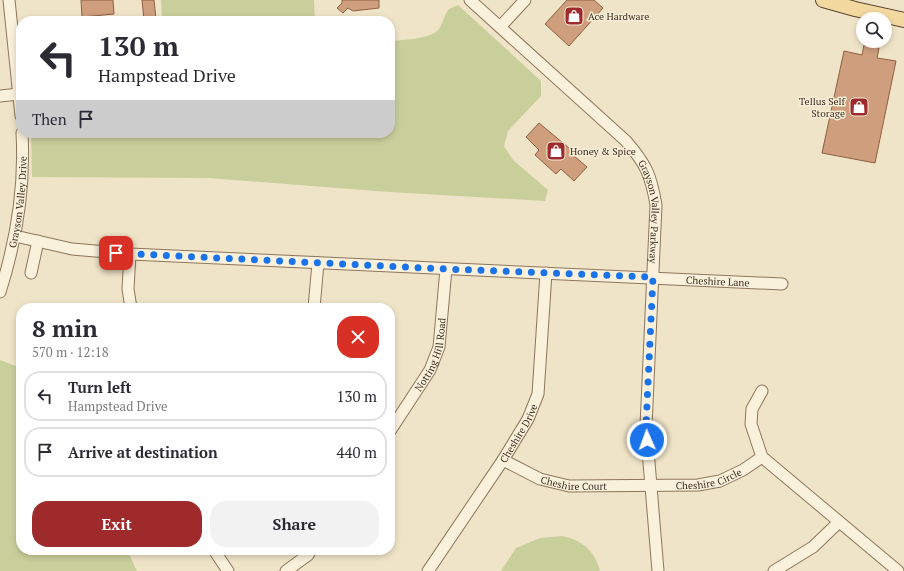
<!DOCTYPE html>
<html lang="en">
<head>
<meta charset="utf-8">
<style>
	:root { --surface:#fff; --page:#f2f2f3; --text:#2b2b33; --muted:#7c7c81; --line:#e1e1e2; --accent:#9e2a2b }
	body { margin:0; font-family:"PT Serif",serif; background:var(--page); color:var(--text); height:100vh; display:flex; flex-direction:column; font-size:15px; white-space:nowrap }
	* { box-sizing:border-box; margin:0 }
	p { font-size:13px; color:var(--muted) }
	.icon { flex:none; width:22px; height:22px; fill:none; stroke:currentColor; stroke-width:2; stroke-linecap:round; stroke-linejoin:round }
	.map { position:relative; flex:1; overflow:hidden }
	.sheet { position:absolute; left:16px; top:303px; width:379px; height:252px; display:flex; flex-direction:column; background:var(--surface); border-radius:16px; box-shadow:0 2px 6px #0003 }
	.sheet>* { flex:none }
	.hud { position:absolute; left:16px; top:16px; width:379px; height:122px; border-radius:16px; box-shadow:0 2px 6px #0003; background:#fff; color:var(--text); overflow:hidden }
	.fabs { position:absolute; left:856px; top:12px; display:grid; gap:8px }
	.fabs a { display:grid; place-items:center; width:36px; height:36px; border-radius:50%; background:var(--surface); box-shadow:0 2px 6px #0003; font-size:20px }
	.pin { position:absolute; display:grid; place-items:center; width:34px; height:34px; color:#fff; margin:-17px; border-radius:8px; box-shadow:0 2px 6px #0006 }
	.me { position:absolute; width:44px; margin:-22px; rotate:358deg; stroke-linejoin:round; filter:drop-shadow(0 0 3px #0008) }
	.turn { display:flex; align-items:center; gap:14px; height:84px; padding:0 16px; font-size:18px }
	.turn .icon { width:52px; height:52px; stroke-width:2.5 }
	.turn b { display:block; font-size:28px; line-height:34px }
	.then { display:flex; align-items:center; height:38px; padding:0 16px; background:#0003; gap:8px; font-size:15px }
	.round { display:grid; place-items:center; flex:none; width:42px; height:42px; border-radius:16px; background:var(--page) }
	.headline { display:flex; align-items:center; justify-content:space-between; height:68px; padding:0 16px }
	h1 { font-size:24px; font-weight:600; line-height:30px }
	.primary-button { display:flex; gap:8px; margin-top:auto; padding:8px 16px }
	.primary-button a { flex:1; height:46px; border-radius:16px; background:var(--accent); color:#fff; font-size:16px; font-weight:600; line-height:46px; text-align:center }
	.primary-button a+a { background:var(--page); color:var(--text) }
	ul { padding:0; list-style:none }
	li { display:flex; align-items:center; gap:12px; height:50px; margin:0 8px 6px; padding:0 8px; border:2px solid var(--line); border-radius:16px }
	li div { flex:1 }
	li b { display:block; font-size:15px }
	li em { font-style:normal }
	.map>svg:first-child { display:block }
</style>
</head>
<body>
<div class="map">
<svg width="904" height="571" viewBox="0 0 904 571">
	<rect width="100%" height="100%" fill="#f0e4c8"/>
	<path fill="#c9cf9b" d="M161 0H314L315 21H162Z
		M458 5 541 81V96L508 131 504 146 513 160 548 190 545 201 389 192 209 178 32 177 31 133H390V41C402 40 432 39 439 29 443 23 444 15 449 9Z
		M0 360 21 368V550H127L137 571H0Z
		M563 536C583 541 595 551 600 571H501L516 548 540 538Z"/>
	<path fill="#cf9f7d" stroke="#8d5f41" d="M81 0H113L114 14 82 17Z
		M142 0H154L156 19 144 20Z
		M342 0H379V8L353 11 348 8 343 13 337 8 342 3Z
		M567 0H594L603 8 569 46 545 24Z
		M864 45 879 48 877 58 896 61 875 163 822 153 844 51 862 55Z
		M539 123 575 153 573 155 587 167 574 181 561 169 556 174 535 155 539 150 526 137Z"/>
	<g fill="none" stroke-linecap="round" stroke-linejoin="round">
		<g stroke="#8d765c" stroke-width="13">
			<g id="minor">
				<path d="M9 0 21 116"/>
				<path id="s1" d="M470 0 626 141C646 164 651 175 656 205L646 426 658 571"/>
				<path d="M500 27 525 0"/>
				<path d="M0 96 19 94"/>
				<path id="s2" d="M15 236 72 249 130 254 782 284"/>
				<path d="M130 254 128 289 131 308"/>
				<path d="M31 273 38 241"/>
				<path id="s3" d="M0 292C16 242 25 186 22 133"/>
				<path d="M314 308 318 263"/>
				<path d="M762 391 752 409 751 424 762 457 898 571"/>
				<path id="s4" d="M390 431 430 370 439 347 446 269"/>
				<path id="s5" d="M503 460 540 479 569 486 698 485 720 481 743 470 762 457"/>
				<path d="M214 550 228 571"/>
				<path d="M286 571 308 555 311 550"/>
				<path id="s6" d="M428 571 503 460 528 419 538 394 546 273"/>
				<path d="M774 571 813 547 839 522"/>
			</g>
		</g>
		<g stroke="#5b4430" stroke-width="16">
			<path id="major" d="M823 0 855 9 904 20"/>
		</g>
		<use href="#minor" stroke="#faf1dc" stroke-width="11"/>
		<use href="#major" stroke="#f3d9a0" stroke-width="14"/>
	</g>
	<g fill="none" stroke-linecap="round" stroke-linejoin="round">
		<path stroke="#1a73e8" stroke-width="7" stroke-dasharray="0 12.6" d="M116 253 446 269 653 277 646 426 647 440"/>
	</g>
	<defs>
		<g id="shop-square" transform="scale(1)"><rect x="-9" y="-9" width="18" height="18" rx="4" fill="#9e2a2b" stroke="#f7eed8"/><path d="M-5-2.5h2.3a2.7 3.5 0 0 1 5.4 0H5L5.5 6h-11ZM-1.5-2.5h3a1.5 2.3 0 0 0-3 0Z" fill="#fff"/></g>
	</defs>
	<g fill-rule="evenodd">
		<use href="#shop-square" x="574" y="16"/>
		<use href="#shop-square" x="859" y="107"/>
		<use href="#shop-square" x="556" y="151"/>
	</g>
	<g text-anchor="middle" stroke-width="3" stroke-linejoin="round" paint-order="stroke">
		<g font-size="10" fill="#3d2e20" stroke="#f7eed8" text-anchor="start">
			<text x="588" y="20">Ace Hardware</text>
			<text x="845" y="105" text-anchor="end">Tellus Self<tspan x="845" dy="12">Storage</tspan></text>
			<text x="570" y="155">Honey &amp; Spice</text>
		</g>
		<g font-size="10" fill="#3d2e20" stroke="#f7eed8">
			<text dy="4" stroke="none"><textPath href="#s3" startOffset="92">Grayson Valley Drive</textPath></text>
			<text dy="4" stroke="none"><textPath href="#s1" startOffset="288">Grayson Valley Parkway</textPath></text>
			<text dy="4" stroke="none"><textPath href="#s2" startOffset="705">Cheshire Lane</textPath></text>
			<text dy="4" stroke="none"><textPath href="#s4" startOffset="88">Notting Hill Road</textPath></text>
			<text dy="4" stroke="none"><textPath href="#s6" startOffset="165">Cheshire Drive</textPath></text>
			<text dy="4" stroke="none"><textPath href="#s5" startOffset="212">Cheshire Circle</textPath></text>
			<text dy="4" stroke="none"><textPath href="#s5" startOffset="76">Cheshire Court</textPath></text>
		</g>
	</g>
</svg>
<div class="fabs">
<a><svg class="icon" aria-label="search" viewBox="0 0 24 24"><circle cx="10" cy="10" r="6"/><path d="M15 15l6 6"/></svg></a>
</div>
<div class="pin" style="left:116px;top:253px;background:#d93025"><svg class="icon" aria-label="arrive" viewBox="0 0 24 24"><path d="M6 21V4h12l-3 4 3 4H6"/></svg></div>
<svg class="me" style="left:647px;top:440px" viewBox="-20 -20 40 40"><circle r="17" fill="#1a73e8" stroke="#fff" stroke-width="3"/><path d="M0-11L8 9 0 5-8 9z" fill="#fff"/></svg>
<div class="hud">
<div class="turn"><svg class="icon" aria-label="left" viewBox="0 0 24 24"><path d="M17 20v-9H6M10 6l-5 5 5 5"/></svg><div><b>130 m</b>Hampstead Drive</div></div>
<div class="then">Then<svg class="icon" aria-label="arrive" viewBox="0 0 24 24"><path d="M6 21V4h12l-3 4 3 4H6"/></svg></div>
</div>
<section class="sheet">
<div class="headline"><div><h1>8 min</h1><p>570 m · 12:18</p></div><a class="round" style="background:#d93025;color:#fff"><svg class="icon" aria-label="close" viewBox="0 0 24 24"><path d="M6 6l12 12M18 6L6 18"/></svg></a></div>
<ul>
<li><svg class="icon" aria-label="left" viewBox="0 0 24 24"><path d="M17 20v-9H6M10 6l-5 5 5 5"/></svg><div><b>Turn left</b><p>Hampstead Drive</p></div><em>130 m</em></li>
<li><svg class="icon" aria-label="arrive" viewBox="0 0 24 24"><path d="M6 21V4h12l-3 4 3 4H6"/></svg><div><b>Arrive at destination</b></div><em>440 m</em></li>
</ul>
<div class="primary-button"><a>Exit</a><a>Share</a></div>
</section>
</div>
</body>
</html>
